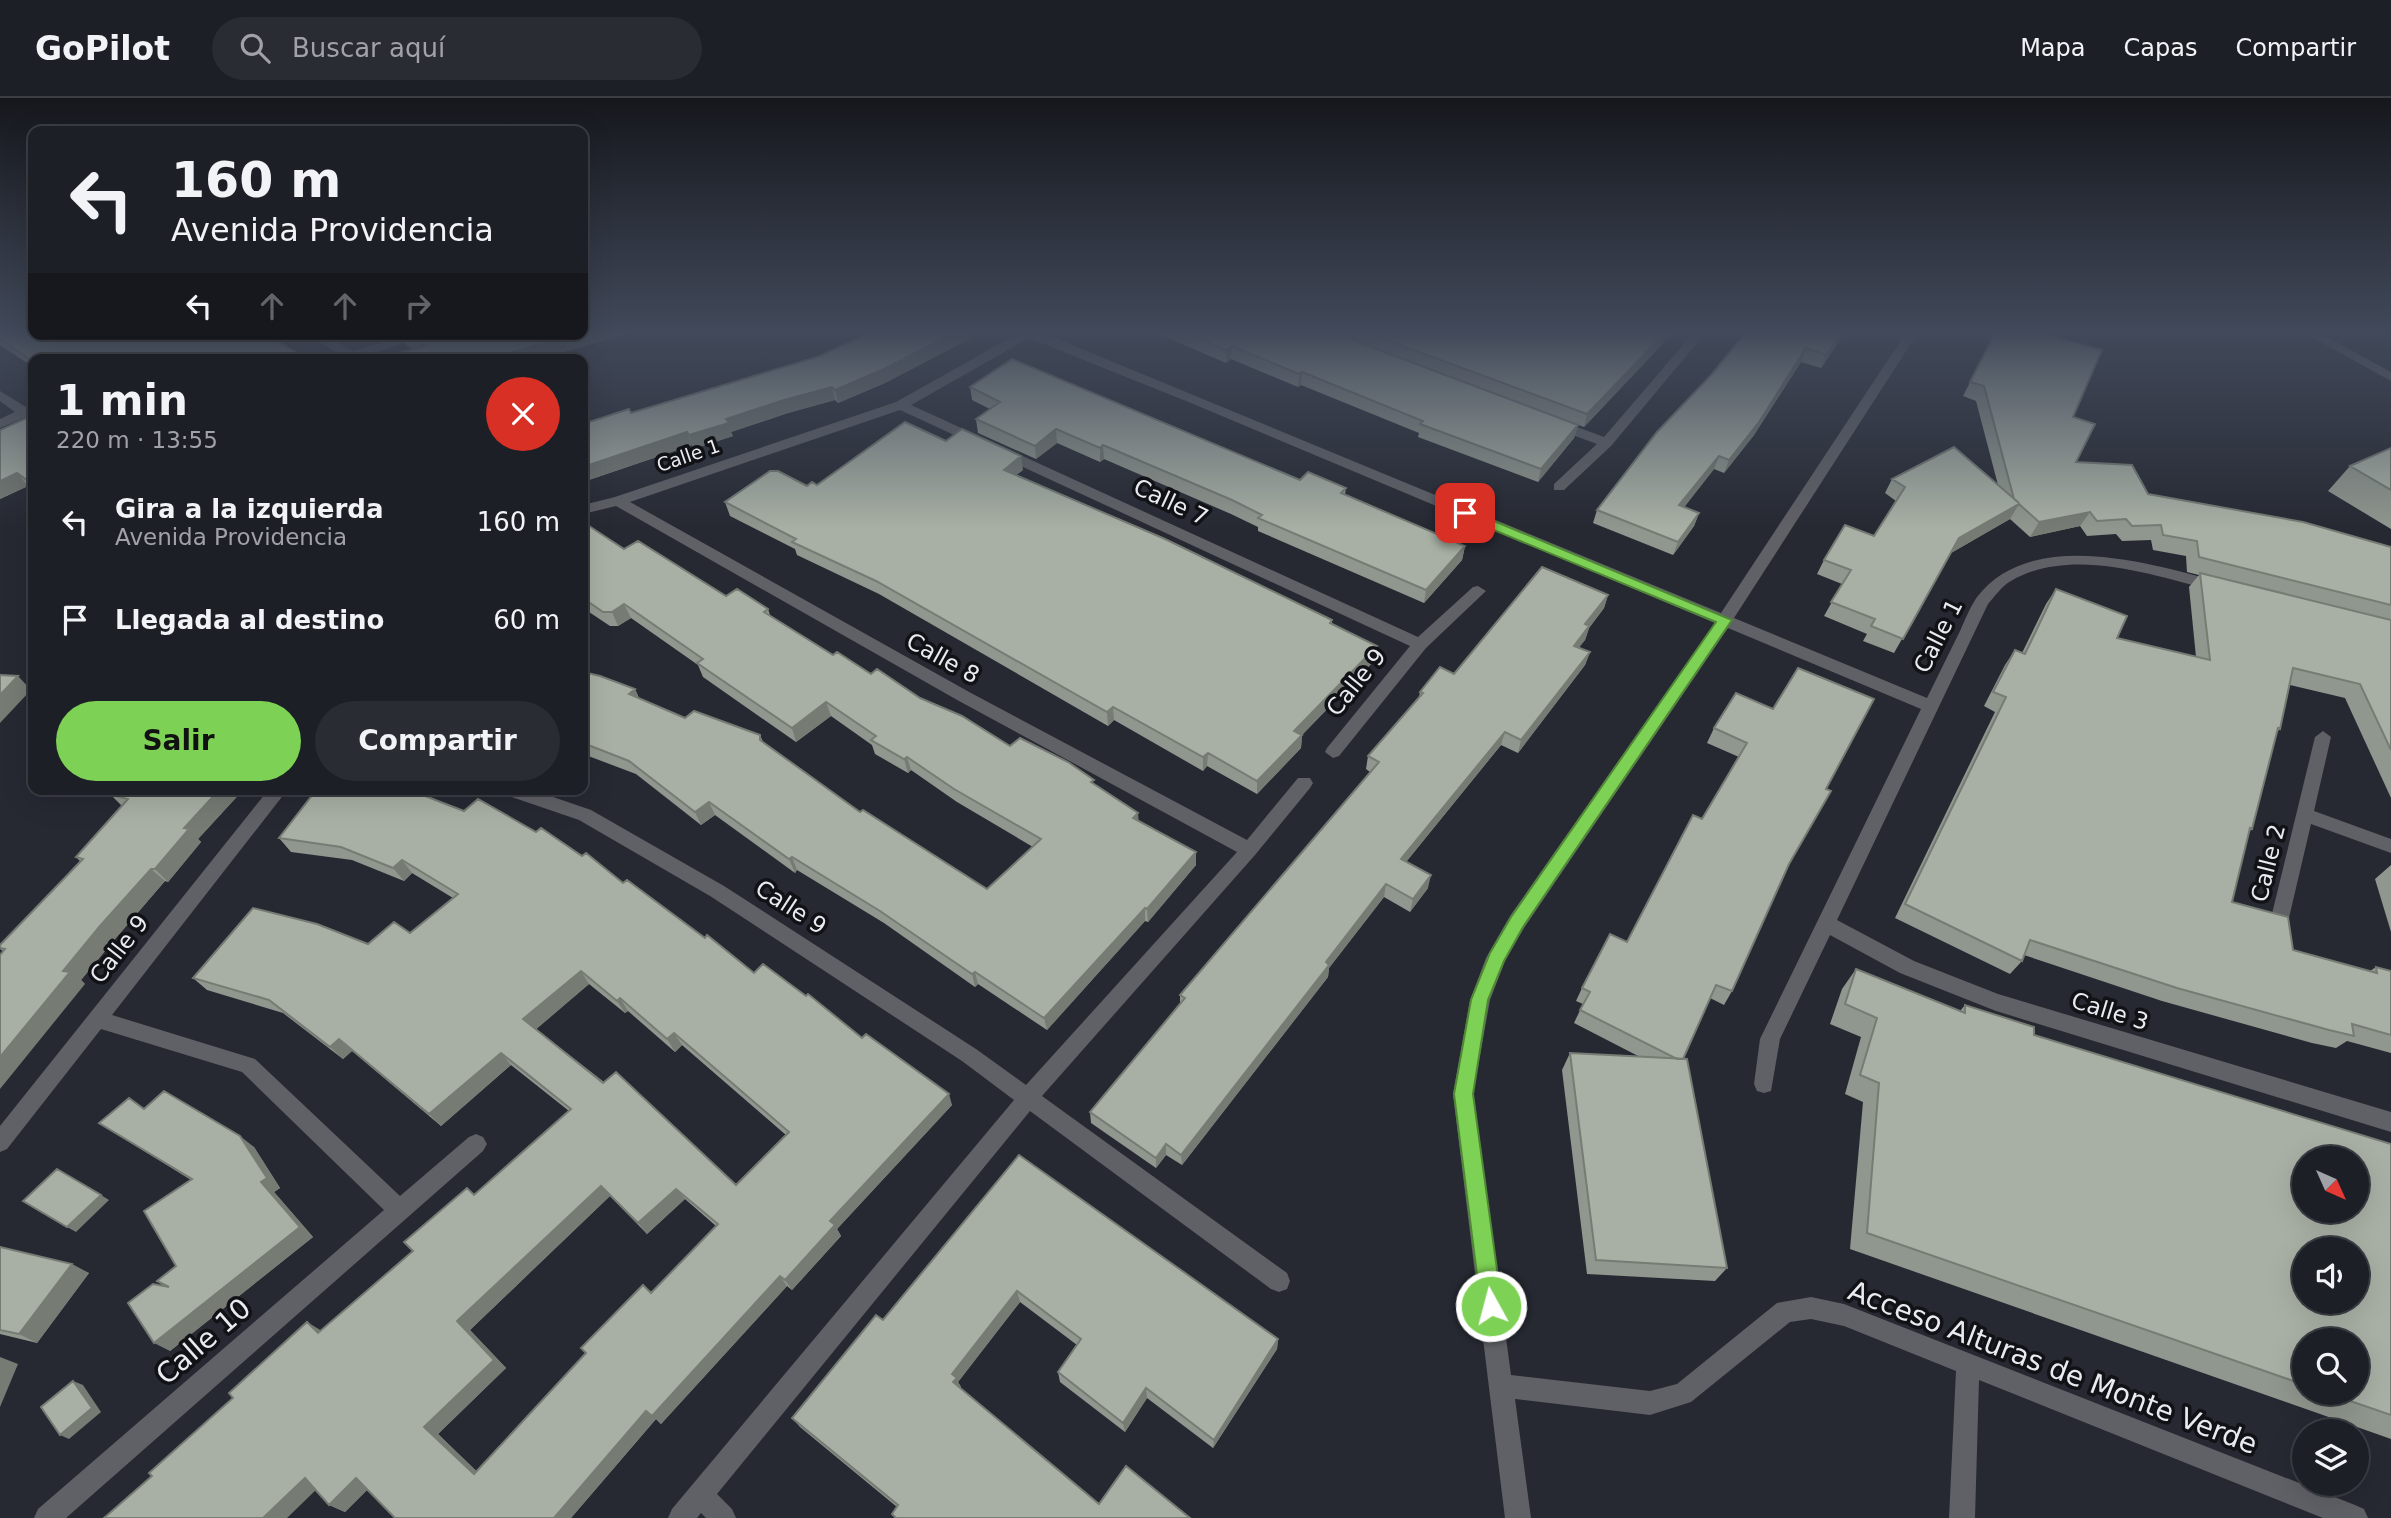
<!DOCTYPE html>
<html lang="es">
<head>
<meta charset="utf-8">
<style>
	:root { --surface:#1c1f26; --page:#292c32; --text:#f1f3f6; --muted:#a0a2a7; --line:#3a3d43; --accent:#7dd154 }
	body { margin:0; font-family:"DejaVu Sans",sans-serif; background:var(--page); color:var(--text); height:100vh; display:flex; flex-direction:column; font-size:26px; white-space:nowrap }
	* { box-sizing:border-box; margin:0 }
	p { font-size:23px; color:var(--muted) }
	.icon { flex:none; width:38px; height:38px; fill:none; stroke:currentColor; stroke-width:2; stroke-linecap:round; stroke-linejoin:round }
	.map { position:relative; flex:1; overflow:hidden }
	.drawer { position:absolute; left:28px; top:256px; width:560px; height:441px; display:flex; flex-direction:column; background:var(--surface); border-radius:14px; box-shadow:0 7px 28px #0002,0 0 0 2px var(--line) }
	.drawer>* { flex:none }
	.banner { position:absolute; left:28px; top:28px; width:560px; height:214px; border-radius:14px; box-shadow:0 7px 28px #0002,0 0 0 2px var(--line); background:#1c1f26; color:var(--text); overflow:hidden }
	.needle { width:46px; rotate:135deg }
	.buttons { position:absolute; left:2292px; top:1048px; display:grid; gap:14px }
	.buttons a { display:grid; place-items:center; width:77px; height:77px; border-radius:50%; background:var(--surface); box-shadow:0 7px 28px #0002,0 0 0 2px var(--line); font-size:35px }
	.pin { position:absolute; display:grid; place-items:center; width:60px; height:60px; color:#fff; margin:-30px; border-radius:14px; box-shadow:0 4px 10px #0006 }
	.me { position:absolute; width:77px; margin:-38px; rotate:353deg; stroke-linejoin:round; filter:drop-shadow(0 0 5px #0008) }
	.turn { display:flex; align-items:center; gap:24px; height:147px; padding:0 28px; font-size:32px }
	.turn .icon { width:91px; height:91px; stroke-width:2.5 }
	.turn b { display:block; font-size:49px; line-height:60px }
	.lanes { display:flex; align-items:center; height:66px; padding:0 28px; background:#0003; justify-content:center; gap:35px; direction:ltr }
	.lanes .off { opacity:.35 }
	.round { display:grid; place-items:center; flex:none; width:74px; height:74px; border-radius:37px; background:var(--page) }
	.overview { display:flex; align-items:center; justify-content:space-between; height:119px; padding:0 28px }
	h1 { font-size:42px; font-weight:700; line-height:52px }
	.action { display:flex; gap:14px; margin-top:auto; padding:14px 28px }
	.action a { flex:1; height:80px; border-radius:42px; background:var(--accent); color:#111; font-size:28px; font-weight:700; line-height:80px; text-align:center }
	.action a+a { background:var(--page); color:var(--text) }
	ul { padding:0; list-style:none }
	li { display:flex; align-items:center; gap:21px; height:98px; padding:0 28px }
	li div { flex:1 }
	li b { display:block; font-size:26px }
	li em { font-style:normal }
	header { display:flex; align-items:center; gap:42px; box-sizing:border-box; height:98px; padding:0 35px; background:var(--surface); border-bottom:2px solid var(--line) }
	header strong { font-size:33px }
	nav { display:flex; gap:38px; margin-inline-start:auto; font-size:24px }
	.search { width:490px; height:63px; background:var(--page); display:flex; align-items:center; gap:18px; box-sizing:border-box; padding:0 24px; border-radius:38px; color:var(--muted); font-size:26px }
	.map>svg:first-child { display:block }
</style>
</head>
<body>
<header>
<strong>GoPilot</strong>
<div class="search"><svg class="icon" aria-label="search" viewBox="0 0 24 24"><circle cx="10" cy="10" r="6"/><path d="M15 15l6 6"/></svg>Buscar aquí</div>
<nav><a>Mapa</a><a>Capas</a><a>Compartir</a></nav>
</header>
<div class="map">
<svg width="2391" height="1420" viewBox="0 0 2391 1420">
	<rect width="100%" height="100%" fill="#262932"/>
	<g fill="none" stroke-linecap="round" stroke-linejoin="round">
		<path fill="#606166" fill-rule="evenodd" d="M1017 233H1038L1721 515 1907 233H1919L1734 520 1927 600C1938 578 1949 555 1960 533 1965 522 1970 509 1977 499 2031 429 2149 465 2220 484L2223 488 2215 493C2153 477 2071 448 2011 483 2002 488 1995 498 1988 506L1837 822 1914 863 1998 896 2391 1014V1034L1996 913 1900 875 1830 837 1780 941 1771 993 1764 995 1757 993 1754 986 1760 941 1921 611 1728 530 1524 830 1505 863 1490 902 1473 996 1511 1277 1650 1293 1677 1286 1777 1205 1811 1199 1844 1206 2355 1407 2364 1411 2368 1420H2323L1979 1282 1975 1420H1949L1956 1273 1844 1228 1811 1221 1790 1224 1691 1304 1650 1317 1515 1301 1531 1420H1505L1453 996 1470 902 1486 860 1510 818 1715 525 1191 305 1029 240 911 307 1418 539 1473 489 1478 488 1486 493 1426 550 1339 658 1333 660 1325 654 1327 650 1410 548 900 312 630 404 971 595 1247 742 1298 680H1310L1313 685 1310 690 1255 757 1042 998 1287 1175 1290 1183 1287 1191 1279 1194 1271 1191 1030 1013 717 1396 732 1411 736 1420H706L701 1415 697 1420H668L672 1411 1014 1002 962 963 710 798 579 722 503 696 500 691H530L591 712 724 788 976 951 1026 987 1237 754 959 603 616 408 583 416V407L615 399 896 304 1019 235Z
			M1695 233H1707L1611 348 1564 392H1554V386L1597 346 1551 329V323H1561L1604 339Z
			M2301 233H2316L2391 274V283Z
			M307 236H322L353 253 412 236H432L355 261H334L341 257Z
			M0 293 26 309 33 307V316L0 330V321L15 314 0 303Z
			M2323 633 2331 639 2314 713 2391 741V755L2311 726 2288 824 2286 830 2279 832 2272 830 2270 824 2315 639Z
			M269 691H288L112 917 255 961 400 1098 469 1039 476 1036 483 1039 487 1046 483 1053 66 1420H34L38 1411 384 1112 242 974 101 931 7 1051 0 1054V1028Z"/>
	</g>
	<path fill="#90978e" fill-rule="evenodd" d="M0 233 33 261V269L0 247Z
		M873 233H970L971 240 885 285 838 305 835 302 788 315 731 334 733 338 693 351 692 347 583 384 631 315 820 258Z
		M1152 233H1673L1671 237 1584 329 1454 280 1578 327 1574 340 1538 384 1418 339 1419 335 1301 287 1298 289 1231 261 1226 265Z
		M1747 233 1839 244 1821 270 1801 264 1754 337 1724 375 1714 371 1684 409 1699 415 1694 428 1673 457 1593 425 1597 412 1712 276Z
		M1996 233 2073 319 2076 364 2148 396 2391 449V700L2345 600 2290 587 2280 631 2276 635 2252 731 2249 734 2232 804 2293 852 2370 873 2376 869 2391 873V955L2347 943 2336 950 2312 945 2162 903 2024 857 2022 863 2010 876 1895 820 1995 614 1984 608 2005 567 2015 552 2022 555 2046 506 2056 491 2117 540 2196 559 2189 489 2199 477 2187 474 2186 458 2153 452 2151 442 2122 443 2116 436 2087 438 2080 428 2030 439 2010 421 1951 455 1894 555 1863 543 1867 536 1824 518 1842 486 1817 476 1824 462 1874 438 1896 403 1885 395 1892 381 1998 387 1976 303 1963 298Z
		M386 236H583L585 247 540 261H377L413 251 406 247 401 237 391 239Z
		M970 289 1300 382 1346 390 1345 396 1465 448 1462 462 1424 505 1258 433V429L1231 416 1104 361 1100 364 1057 345 1036 361 978 335 976 321 990 311 972 302Z
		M33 317V392L28 388 0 401Z
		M946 343 1023 372 1016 377 1332 522V526L1375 562 1302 637 1301 650 1257 696 1207 668 1203 673 1114 622 1108 628 879 496 797 457 795 451 730 418 725 404 817 387Z
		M2391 350V431L2328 393 2350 368Z
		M583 424 624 451 726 498 768 511 770 517 833 557 920 600 1010 648 1094 687 1139 723 1196 767 1148 824 1145 823 1047 932 978 886 975 889 884 825 797 772 795 775 715 717 701 727 636 676 583 656V574L635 591 639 600 685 620 760 637 763 644 860 714 987 791 1033 749 957 704 911 672 908 675 875 656 872 647 831 618 796 644 703 579 698 567 631 520 618 528H610L583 510Z
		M1608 497 1604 510 1589 530 1585 542 1579 549 1590 554 1585 567 1518 655 1501 647 1406 764 1428 790 1410 814 1384 799 1329 870 1328 879 1182 1067 1166 1057 1156 1070 1091 1025 1090 1014 1180 906V897L1370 674 1366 671 1368 658 1419 599 1420 594Z
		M1736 595 1826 691 1789 766 1732 893 1724 907 1710 900 1683 961 1727 1170 1715 1183 1587 1176 1562 972 1570 955 1640 959 1574 925 1583 906 1576 903 1582 890 1627 844 1739 659 1707 645 1714 630Z
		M117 691H244L198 741 201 744 168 784 165 783 115 841 81 882 85 886 3 853 0 851V847L80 763 76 759 122 708 111 697Z
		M279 740 623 785 754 875 862 940 952 1007 837 1131 841 1138 792 1192 787 1188 661 1326 656 1321 571 1420 367 1392 345 1414 329 1407 316 1392 321 1232 413 1153 474 1097 569 1013 511 967 441 1028 352 953 343 961 283 915 207 892 193 880 368 846 410 835 453 800 412 775 404 783 352 762 291 754ZM589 886 625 915 628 913 675 954 682 947 786 1037 736 1087 536 931ZM610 1098 647 1136 685 1101 716 1128 651 1195 586 1255 476 1373 438 1336 506 1270 470 1232Z
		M2391 767V834L2375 781Z
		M1856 871 1960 913 1965 907 2034 937 2391 1046V1341L1850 1151 1863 1004 1845 996 1861 939 1830 926 1842 891ZM2305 1242 2357 1295H2305Z
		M144 1011 254 1049 280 1090 274 1094 313 1139 170 1253 176 1168 191 1082 99 1025Z
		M1019 1057 1278 1241 1277 1251 1213 1350 1147 1300 1125 1334 1060 1284 1058 1274 1077 1247 1020 1204 958 1284 961 1289 960 1290 1099 1406 1190 1420H895L892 1416 897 1409 800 1329 792 1320 883 1222Z
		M0 1149 89 1175 37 1245 0 1236Z"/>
	<path fill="#767b74" d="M585 233H637L540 261H503L502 257 573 236H583V234Z
		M958 233H970L971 240 885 285 838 305 835 292Z
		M1667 233H1673L1671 237 1584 329 1587 316Z
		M1843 233H1845L1839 244 1821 270 1826 257Z
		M390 236H401V237L391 239Z
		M1232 248 1231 261 1226 265V252Z
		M1806 250 1801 264 1754 337 1724 375 1729 362Z
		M1302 274 1301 287 1298 289 1299 276Z
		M832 289 835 302 788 315 731 334 733 338 693 351 689 337 726 321 784 302Z
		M1578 327 1574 340 1538 384 1541 371Z
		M1056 331 1057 345 1036 361 1035 348Z
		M687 334 692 347 583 384V369Z
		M1103 347 1104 361 1100 364V350Z
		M1021 358 1023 372 1006 385 1004 372Z
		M1719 358 1714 371 1675 421 1679 407Z
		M17 375 28 388 0 401V383Z
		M2019 406 2010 421 1951 455 1959 440Z
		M2090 414 2080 428 2030 439 2039 424Z
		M1699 415 1694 428 1673 457 1678 444Z
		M1465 448 1462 462 1424 505 1426 492Z
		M1608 497 1604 510 1589 530 1585 542 1570 561 1574 548 1585 526Z
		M624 506 631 520 618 528 612 514Z
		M1377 548 1375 562 1293 646 1294 633Z
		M1590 554 1585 567 1518 655 1521 642Z
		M18 578 31 592 0 625V597Z
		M635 591 641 605 629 596Z
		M826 604 831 618 796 644 792 630Z
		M1113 609 1114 622 1108 628 1107 614Z
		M1505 634 1501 647 1398 774 1401 761Z
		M1302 637 1301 650 1257 696V683Z
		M1208 655 1207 668 1203 673V659Z
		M907 659 911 672 908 675 904 661Z
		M220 691H244L198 741 201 744 168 784 155 771 184 730Z
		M709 704 715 717 701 727 695 714Z
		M1138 715 1139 728 1133 720Z
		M1196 754V767L1148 824 1147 811Z
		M792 759 797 772 795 775 789 761Z
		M402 762 412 775 404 783 393 770Z
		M151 771 165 783 115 841 81 882 85 886 0 991V959L63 873 100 828Z
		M1431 777 1428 790 1410 814 1413 801Z
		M1386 786 1384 799 1329 870 1328 879 1182 1067 1181 1057 1326 864Z
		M1145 810V823L1047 932 1044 920Z
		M581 873 589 886 533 934 523 921Z
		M975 874 978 886 975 889 972 876Z
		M620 900 628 913 625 915 617 903Z
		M674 935 682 947 675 954 667 941Z
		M339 941 352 953 343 961 330 949Z
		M501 955 511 967 441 1028 429 1016Z
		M949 996 952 1007 837 1131 841 1138 792 1192 785 1182 830 1123Z
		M240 1038 254 1049 280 1090 274 1094 313 1139 170 1253 154 1245Z
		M1166 1046V1057L1156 1070V1060Z
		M601 1088 610 1098 470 1232 506 1270 438 1336 487 1383 474 1376 424 1329 457 1223Z
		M676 1091 685 1101 647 1136 638 1125Z
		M101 1097 109 1102 76 1134 67 1129Z
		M72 1166 89 1175 37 1245 19 1236Z
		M780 1178 787 1188 661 1326 656 1321 571 1420H554L646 1313Z
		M1017 1193 1020 1204 958 1284 961 1289 958 1294 953 1284 952 1276Z
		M307 1224 322 1233 318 1235Z
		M1278 1241 1277 1251 1213 1350 1214 1342Z
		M0 1259 18 1266 0 1309Z
		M73 1283 83 1287 101 1314 69 1341 60 1337Z
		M1146 1290 1147 1300 1125 1334 1123 1325Z
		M305 1380 321 1387 287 1420H263Z
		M356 1380 371 1388 345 1414 329 1407Z"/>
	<path fill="#a8b0a5" stroke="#767b74" stroke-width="2" fill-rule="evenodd" d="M0 233H33V236H265L308 261H261L260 260 258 261H33V263L0 241Z
		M873 233H958L882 272 835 292 832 289 784 302 726 321 729 325 689 337 687 334 583 369V326L629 311 631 315 820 258Z
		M1181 233H1329L1578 327 1541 371 1420 326 1423 323 1302 274 1299 276 1232 248 1226 252Z
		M1362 233H1667L1587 316Z
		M1747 233H1843L1826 257 1806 250 1759 324 1729 362 1719 358 1679 407 1699 415 1678 444 1597 412 1657 334 1712 276Z
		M1996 233H2033L2102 252 2073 319 2095 326 2076 364 2132 367 2148 396 2303 424 2391 449V507L2199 459 2197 443 2163 437 2161 427 2132 428 2126 421 2097 423 2090 414 2039 424 2019 406 1959 440 1903 541 1871 528 1875 521 1831 504 1851 472 1824 462 1845 427 1874 438 1905 389 1892 381 1954 349 2019 405 2014 401 1984 288 1970 284Z
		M403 236H573L502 257 503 261H377L425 248Z
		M1012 261 1300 382 1308 374 1346 390 1341 395 1465 448 1426 492 1258 420 1262 417 1232 402 1103 347 1100 350 1056 331 1035 348 976 321 1000 304 970 289Z
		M33 317V384L31 385 17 375 0 383V332Z
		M905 324 946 343 962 331 1021 358 1004 372 1165 441 1332 522 1330 525 1377 548 1294 633 1302 637 1257 683 1208 655 1203 659 1113 609 1107 614 876 483 792 444 796 441 725 404 770 373H778L807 388 812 384 817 387Z
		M2391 350V392L2350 368Z
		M583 424 624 451 638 443 726 498 737 491 768 511 764 514 833 557 837 554 871 576 877 571 920 600 962 618 1010 648 1020 640 1068 664 1094 682 1091 684 1138 715 1133 720 1196 754 1147 811 1145 810 1044 920 975 874 972 876 880 813 792 759 789 761 709 704 695 714 629 663 583 645V574L600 578 635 591 629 596 685 620 694 613 760 637V642L860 714 863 712 987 791 1041 741 954 691 907 659 904 661 871 642 876 638 826 604 792 630 697 565 703 561 624 506 612 514H603L583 500Z
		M1542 469 1608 497 1585 526 1589 528 1574 548 1590 554 1521 642 1505 634 1401 761 1431 777 1413 801 1386 786 1326 864 1329 867 1181 1057 1166 1046 1156 1060 1090 1014 1185 900 1180 897 1379 664 1368 658 1423 595 1420 594 1440 569 1454 576Z
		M2200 475 2391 522V652L2360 586 2293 570 2280 631 2278 630 2252 731 2250 730 2232 804 2288 819 2293 852 2377 875 2376 869 2391 873V937L2352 926 2354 938 2329 932 2177 890 2030 842 2022 863 1905 806 2006 599 1993 594 2015 552 2025 556 2056 491 2127 518 2117 540 2210 562Z
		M1798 570 1874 601 1826 691 1831 693 1789 766 1732 893 1716 887 1683 961H1677L1580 912 1590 894 1582 890 1610 836 1627 844 1693 717 1702 721 1747 645 1714 630 1736 595 1773 611Z
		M0 577 18 578 0 597Z
		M117 691H220L184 730 189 731 155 771H151L100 828 63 873 70 874 0 959V857L5 851 0 850V847L83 761 76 759 128 701 111 697Z
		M317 691H407L464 713 478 701 536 734 541 730 582 758 586 755 623 785 627 782 705 840 707 837 754 875 763 866 806 898 808 896 862 940 866 936 949 996 830 1123 835 1127 785 1182 780 1178 652 1318 646 1313 554 1420H395L356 1380 329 1407 305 1380 263 1420H104L152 1378 149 1375 233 1300 229 1295 307 1224 318 1235 413 1153 404 1144 467 1090 474 1097 571 1011 501 955 429 1016 339 941 330 949 269 902 193 880 253 810 317 826 368 846 394 824 410 835 458 796 402 762 393 770 341 749 279 740ZM581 873 617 903 620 900 667 941 674 935 789 1034 736 1087 616 974 603 985 523 921ZM601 1088 638 1125 676 1091 718 1126 651 1195 643 1187 581 1250 586 1255 474 1376 424 1329 494 1262 457 1223Z
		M1856 871 1965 915V907L2034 929V937L2391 1046V1317L2327 1295H2357V1242H2305V1287L1867 1135 1879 985 1860 977 1877 920 1845 906ZM2305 1060H2357V1113H2305ZM2305 1152H2357V1204H2305Z
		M1570 955 1687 961 1727 1170 1596 1162Z
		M164 993 240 1038 267 1080 261 1084 300 1129 154 1245 128 1205 153 1186 169 1189 157 1183 176 1168 144 1113 192 1081 99 1025 129 1000 144 1011Z
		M1019 1057 1278 1241 1214 1342 1146 1290 1123 1325 1058 1274 1081 1241 1017 1193 952 1276 957 1280 953 1284 1099 1406 1126 1368 1190 1420H896L892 1416 898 1407 792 1320 876 1217 883 1222Z
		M57 1071 101 1097 67 1129 23 1103Z
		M0 1149 72 1166 19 1236 0 1232Z
		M73 1283 92 1310 60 1337 41 1309Z"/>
	<linearGradient id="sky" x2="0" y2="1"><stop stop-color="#15171c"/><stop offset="0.54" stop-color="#41495a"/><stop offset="1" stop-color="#41495a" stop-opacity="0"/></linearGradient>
	<rect width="2391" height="432" fill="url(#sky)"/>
	<path fill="#7dd154" stroke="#518837" stroke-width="2" d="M1465 411 1732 522 1523 829 1504 863 1488 902 1473 996 1502 1208 1499 1216 1491 1219 1484 1216 1481 1208 1454 996 1471 902 1490 855 1511 819 1716 524 1460 418 1458 415Z"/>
	<g text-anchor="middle" stroke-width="7" stroke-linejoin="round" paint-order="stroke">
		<g font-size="19" fill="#eaebf2" stroke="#101216">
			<text transform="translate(688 357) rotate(-19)" y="7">Calle 1</text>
		</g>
		<g font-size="23" fill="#eaebf2" stroke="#101216">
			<text transform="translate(1171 404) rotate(25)" y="8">Calle 7</text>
			<text transform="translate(1938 538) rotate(-63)" y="8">Calle 1</text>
			<text transform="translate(943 560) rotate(29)" y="8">Calle 8</text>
			<text transform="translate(1356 584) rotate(-51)" y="8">Calle 9</text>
			<text transform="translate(2268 765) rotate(-76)" y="8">Calle 2</text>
			<text transform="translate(791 809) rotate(33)" y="8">Calle 9</text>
			<text transform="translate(119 851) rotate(-52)" y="8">Calle 9</text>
			<text transform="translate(2110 913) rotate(17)" y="8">Calle 3</text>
		</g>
		<g font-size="28" fill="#eaebf2" stroke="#101216">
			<text transform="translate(203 1243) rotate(-41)" y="10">Calle 10</text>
			<text transform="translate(2053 1269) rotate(21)" y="10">Acceso Alturas de Monte Verde</text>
		</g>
	</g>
</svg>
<div class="buttons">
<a><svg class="needle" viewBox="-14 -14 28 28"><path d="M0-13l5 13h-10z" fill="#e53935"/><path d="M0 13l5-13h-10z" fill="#a0a2a7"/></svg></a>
<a><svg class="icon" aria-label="sound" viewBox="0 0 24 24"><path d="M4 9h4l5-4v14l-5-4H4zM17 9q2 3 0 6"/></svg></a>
<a><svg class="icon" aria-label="search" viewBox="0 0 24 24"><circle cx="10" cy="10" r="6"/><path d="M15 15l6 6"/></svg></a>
<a><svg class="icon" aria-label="layers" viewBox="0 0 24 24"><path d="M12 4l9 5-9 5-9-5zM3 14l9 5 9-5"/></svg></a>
</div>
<div class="pin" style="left:1465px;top:415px;background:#d93025"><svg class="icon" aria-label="arrive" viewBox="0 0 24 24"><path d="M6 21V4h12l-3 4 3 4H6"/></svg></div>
<svg class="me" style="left:1491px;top:1208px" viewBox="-20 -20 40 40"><circle r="17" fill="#7dd154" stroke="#fff" stroke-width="3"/><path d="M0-11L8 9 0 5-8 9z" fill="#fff"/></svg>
<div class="banner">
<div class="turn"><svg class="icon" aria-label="left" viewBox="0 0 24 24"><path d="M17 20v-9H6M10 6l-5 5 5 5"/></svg><div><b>160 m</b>Avenida Providencia</div></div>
<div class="lanes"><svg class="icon" aria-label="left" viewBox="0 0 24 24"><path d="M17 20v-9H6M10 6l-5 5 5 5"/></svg><svg class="icon off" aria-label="ahead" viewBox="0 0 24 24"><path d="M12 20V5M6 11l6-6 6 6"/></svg><svg class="icon off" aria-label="ahead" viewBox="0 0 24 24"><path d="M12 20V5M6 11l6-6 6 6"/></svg><svg class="icon off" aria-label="right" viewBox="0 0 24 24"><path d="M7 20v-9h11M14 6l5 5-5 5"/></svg></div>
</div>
<section class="drawer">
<div class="overview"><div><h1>1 min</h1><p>220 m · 13:55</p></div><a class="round" style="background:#d93025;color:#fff"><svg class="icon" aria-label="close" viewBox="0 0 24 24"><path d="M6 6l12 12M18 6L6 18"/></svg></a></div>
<ul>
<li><svg class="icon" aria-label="left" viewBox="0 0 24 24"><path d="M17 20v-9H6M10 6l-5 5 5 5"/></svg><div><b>Gira a la izquierda</b><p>Avenida Providencia</p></div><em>160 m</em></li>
<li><svg class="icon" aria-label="arrive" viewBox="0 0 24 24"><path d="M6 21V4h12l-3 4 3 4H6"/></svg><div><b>Llegada al destino</b></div><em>60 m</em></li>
</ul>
<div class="action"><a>Salir</a><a>Compartir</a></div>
</section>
</div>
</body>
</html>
